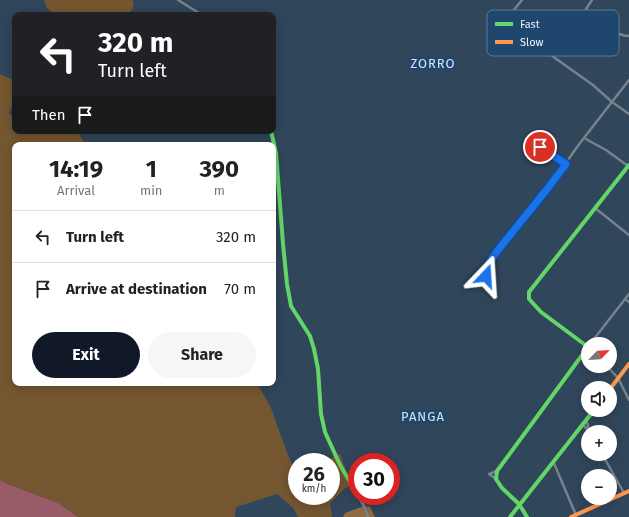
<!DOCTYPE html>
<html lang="en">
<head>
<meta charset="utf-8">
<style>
	:root { --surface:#fff; --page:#f6f6f6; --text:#222; --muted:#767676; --line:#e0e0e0; --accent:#111827 }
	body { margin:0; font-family:"Fira Sans",sans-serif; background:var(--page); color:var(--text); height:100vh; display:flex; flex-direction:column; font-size:15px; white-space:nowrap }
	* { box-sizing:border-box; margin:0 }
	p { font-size:13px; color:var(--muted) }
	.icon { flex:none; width:22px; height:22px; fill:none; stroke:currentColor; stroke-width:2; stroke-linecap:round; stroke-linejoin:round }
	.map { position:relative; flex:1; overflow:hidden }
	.details { position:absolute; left:12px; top:142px; width:264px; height:244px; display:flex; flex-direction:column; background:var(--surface); border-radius:8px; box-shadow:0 2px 10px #0003 }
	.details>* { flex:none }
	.top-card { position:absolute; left:12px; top:12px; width:264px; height:122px; border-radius:8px; box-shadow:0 2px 10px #0003; background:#202124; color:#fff; overflow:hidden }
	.needle { width:26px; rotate:65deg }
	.controls { position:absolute; left:581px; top:337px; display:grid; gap:8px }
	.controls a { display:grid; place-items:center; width:36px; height:36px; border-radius:50%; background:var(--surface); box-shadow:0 2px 10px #0003; font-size:20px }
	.speed { position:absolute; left:288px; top:453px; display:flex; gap:8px; font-size:20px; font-weight:700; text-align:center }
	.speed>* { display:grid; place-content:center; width:52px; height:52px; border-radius:50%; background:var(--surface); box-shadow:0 2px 10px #0003; line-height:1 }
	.speed small { font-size:10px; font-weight:400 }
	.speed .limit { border:6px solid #d22; background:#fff; color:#111 }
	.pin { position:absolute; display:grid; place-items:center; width:34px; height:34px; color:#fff; margin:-17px; border:2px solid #fff; border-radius:50%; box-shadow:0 1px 4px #0007 }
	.me { position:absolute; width:44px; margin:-22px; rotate:20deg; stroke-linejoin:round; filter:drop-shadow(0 0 3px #0008) }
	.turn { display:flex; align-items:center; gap:14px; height:84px; padding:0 20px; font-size:18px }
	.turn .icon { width:52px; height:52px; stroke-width:2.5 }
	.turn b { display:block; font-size:28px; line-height:34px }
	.then { display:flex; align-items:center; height:38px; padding:0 20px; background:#0003; gap:8px; font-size:15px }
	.eta { display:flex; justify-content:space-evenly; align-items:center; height:68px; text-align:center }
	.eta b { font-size:24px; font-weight:700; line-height:28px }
	.cta { display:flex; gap:8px; margin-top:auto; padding:8px 20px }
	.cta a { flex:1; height:46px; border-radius:24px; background:var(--accent); color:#fff; font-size:16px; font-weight:700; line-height:46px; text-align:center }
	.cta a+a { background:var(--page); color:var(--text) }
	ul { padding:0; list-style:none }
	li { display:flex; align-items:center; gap:12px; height:52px; padding:0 20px; border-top:1px solid var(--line) }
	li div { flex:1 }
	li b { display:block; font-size:15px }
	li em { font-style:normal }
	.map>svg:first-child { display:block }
</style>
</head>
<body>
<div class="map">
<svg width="629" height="517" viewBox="0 0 629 517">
	<rect width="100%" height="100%" fill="#30465a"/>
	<path fill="#745631" d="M44 0H132C136 6 132 10 128 15H55L47 8Z
		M0 74 15 81V100L9 113 15 119V131H28L30 133 31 131H79L80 136 86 145H15V383H257L271 408 289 458 297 474V496H331V462H323L340 454 352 486 345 488 330 504 332 517H298L294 509 277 494 236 507 235 517H78L58 503 10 485 0 480Z"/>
	<path fill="#8f6c41" d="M364 506 370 507 375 517H343L345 513Z"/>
	<path fill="#975c68" d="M0 480 10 485 58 503 78 517H0Z"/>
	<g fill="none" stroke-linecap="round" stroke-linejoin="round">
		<path stroke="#76828c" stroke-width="2.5" d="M178 0 202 15
			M592 0 586 9C597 20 613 36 629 36
			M504 22 536 42 542 49 546 51 555 58 593 85 612 102 629 114
			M496 37 504 22 522 0
			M273 102 274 105 273 109
			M584 138 606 150 628 166
			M540 147 565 164
			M595 208 629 235
			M486 276 488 264 498 250 548 188 580 143 629 80
			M625 299 629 302
			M590 344 629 294
			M607 366 618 378 629 400
			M586 420 589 429
			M582 426H584L590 432
			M602 454 624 493
			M553 461 576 515
			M496 479 489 474 497 471
			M358 496 364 506 368 517"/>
		<path stroke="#63d668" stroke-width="4" d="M271 131 276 153 283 244 287 284 291 306 310 336 314 349 318 369 321 414 325 432 340 465 357 494
			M588 347 541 312 529 299V292L629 165
			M510 517 594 410
			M527 517 519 504 502 488 496 479 497 471 588 347"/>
		<path stroke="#ff974d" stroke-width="4" d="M610 389 629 364
			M571 517 629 491"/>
	</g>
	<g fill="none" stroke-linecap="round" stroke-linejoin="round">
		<g stroke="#114b97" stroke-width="10">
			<path id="route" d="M486 276 488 264 498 250 548 188 566 164 540 147"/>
		</g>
		<use href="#route" stroke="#1a73e8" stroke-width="7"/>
	</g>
	<g text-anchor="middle" stroke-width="4" stroke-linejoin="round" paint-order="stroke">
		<g font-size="13" letter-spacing="1" fill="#d3e4f7" stroke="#1f466c">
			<text x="433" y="68">ZORRO</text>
			<text x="423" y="421">PANGA</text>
		</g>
	</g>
	<rect x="487" y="10" width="132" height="46" rx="6" fill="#1f466c" stroke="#5d7b98" stroke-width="1"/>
	<rect x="495" y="22" width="18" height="4" fill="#63d668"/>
	<rect x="495" y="40" width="18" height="4" fill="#ff974d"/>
	<g font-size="11" fill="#edf5ff">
		<text x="520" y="28">Fast</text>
		<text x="520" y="46">Slow</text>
	</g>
</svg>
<div class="controls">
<a><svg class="needle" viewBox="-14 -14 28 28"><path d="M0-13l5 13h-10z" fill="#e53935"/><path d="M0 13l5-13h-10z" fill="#767676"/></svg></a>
<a><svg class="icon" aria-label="sound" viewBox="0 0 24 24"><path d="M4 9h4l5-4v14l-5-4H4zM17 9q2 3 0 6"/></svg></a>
<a>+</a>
<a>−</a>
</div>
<div class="speed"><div>26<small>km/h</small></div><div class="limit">30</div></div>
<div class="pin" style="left:540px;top:147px;background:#d93025"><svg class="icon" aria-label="arrive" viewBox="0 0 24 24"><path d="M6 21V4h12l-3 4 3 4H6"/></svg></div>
<svg class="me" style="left:486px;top:276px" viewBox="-20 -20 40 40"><path d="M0-17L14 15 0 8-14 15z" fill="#1a73e8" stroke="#fff" stroke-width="4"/></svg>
<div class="top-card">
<div class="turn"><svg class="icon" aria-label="left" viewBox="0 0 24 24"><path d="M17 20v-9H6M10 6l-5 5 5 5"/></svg><div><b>320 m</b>Turn left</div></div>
<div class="then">Then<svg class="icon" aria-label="arrive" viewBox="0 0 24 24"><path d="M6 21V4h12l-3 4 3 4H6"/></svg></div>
</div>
<section class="details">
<div class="eta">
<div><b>14:19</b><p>Arrival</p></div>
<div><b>1</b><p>min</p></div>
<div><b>390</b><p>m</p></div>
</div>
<ul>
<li><svg class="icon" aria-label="left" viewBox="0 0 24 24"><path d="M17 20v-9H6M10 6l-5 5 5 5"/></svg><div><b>Turn left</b></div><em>320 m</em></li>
<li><svg class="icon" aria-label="arrive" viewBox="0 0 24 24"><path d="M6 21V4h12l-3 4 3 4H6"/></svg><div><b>Arrive at destination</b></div><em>70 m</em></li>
</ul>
<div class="cta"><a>Exit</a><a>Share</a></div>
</section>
</div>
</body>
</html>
